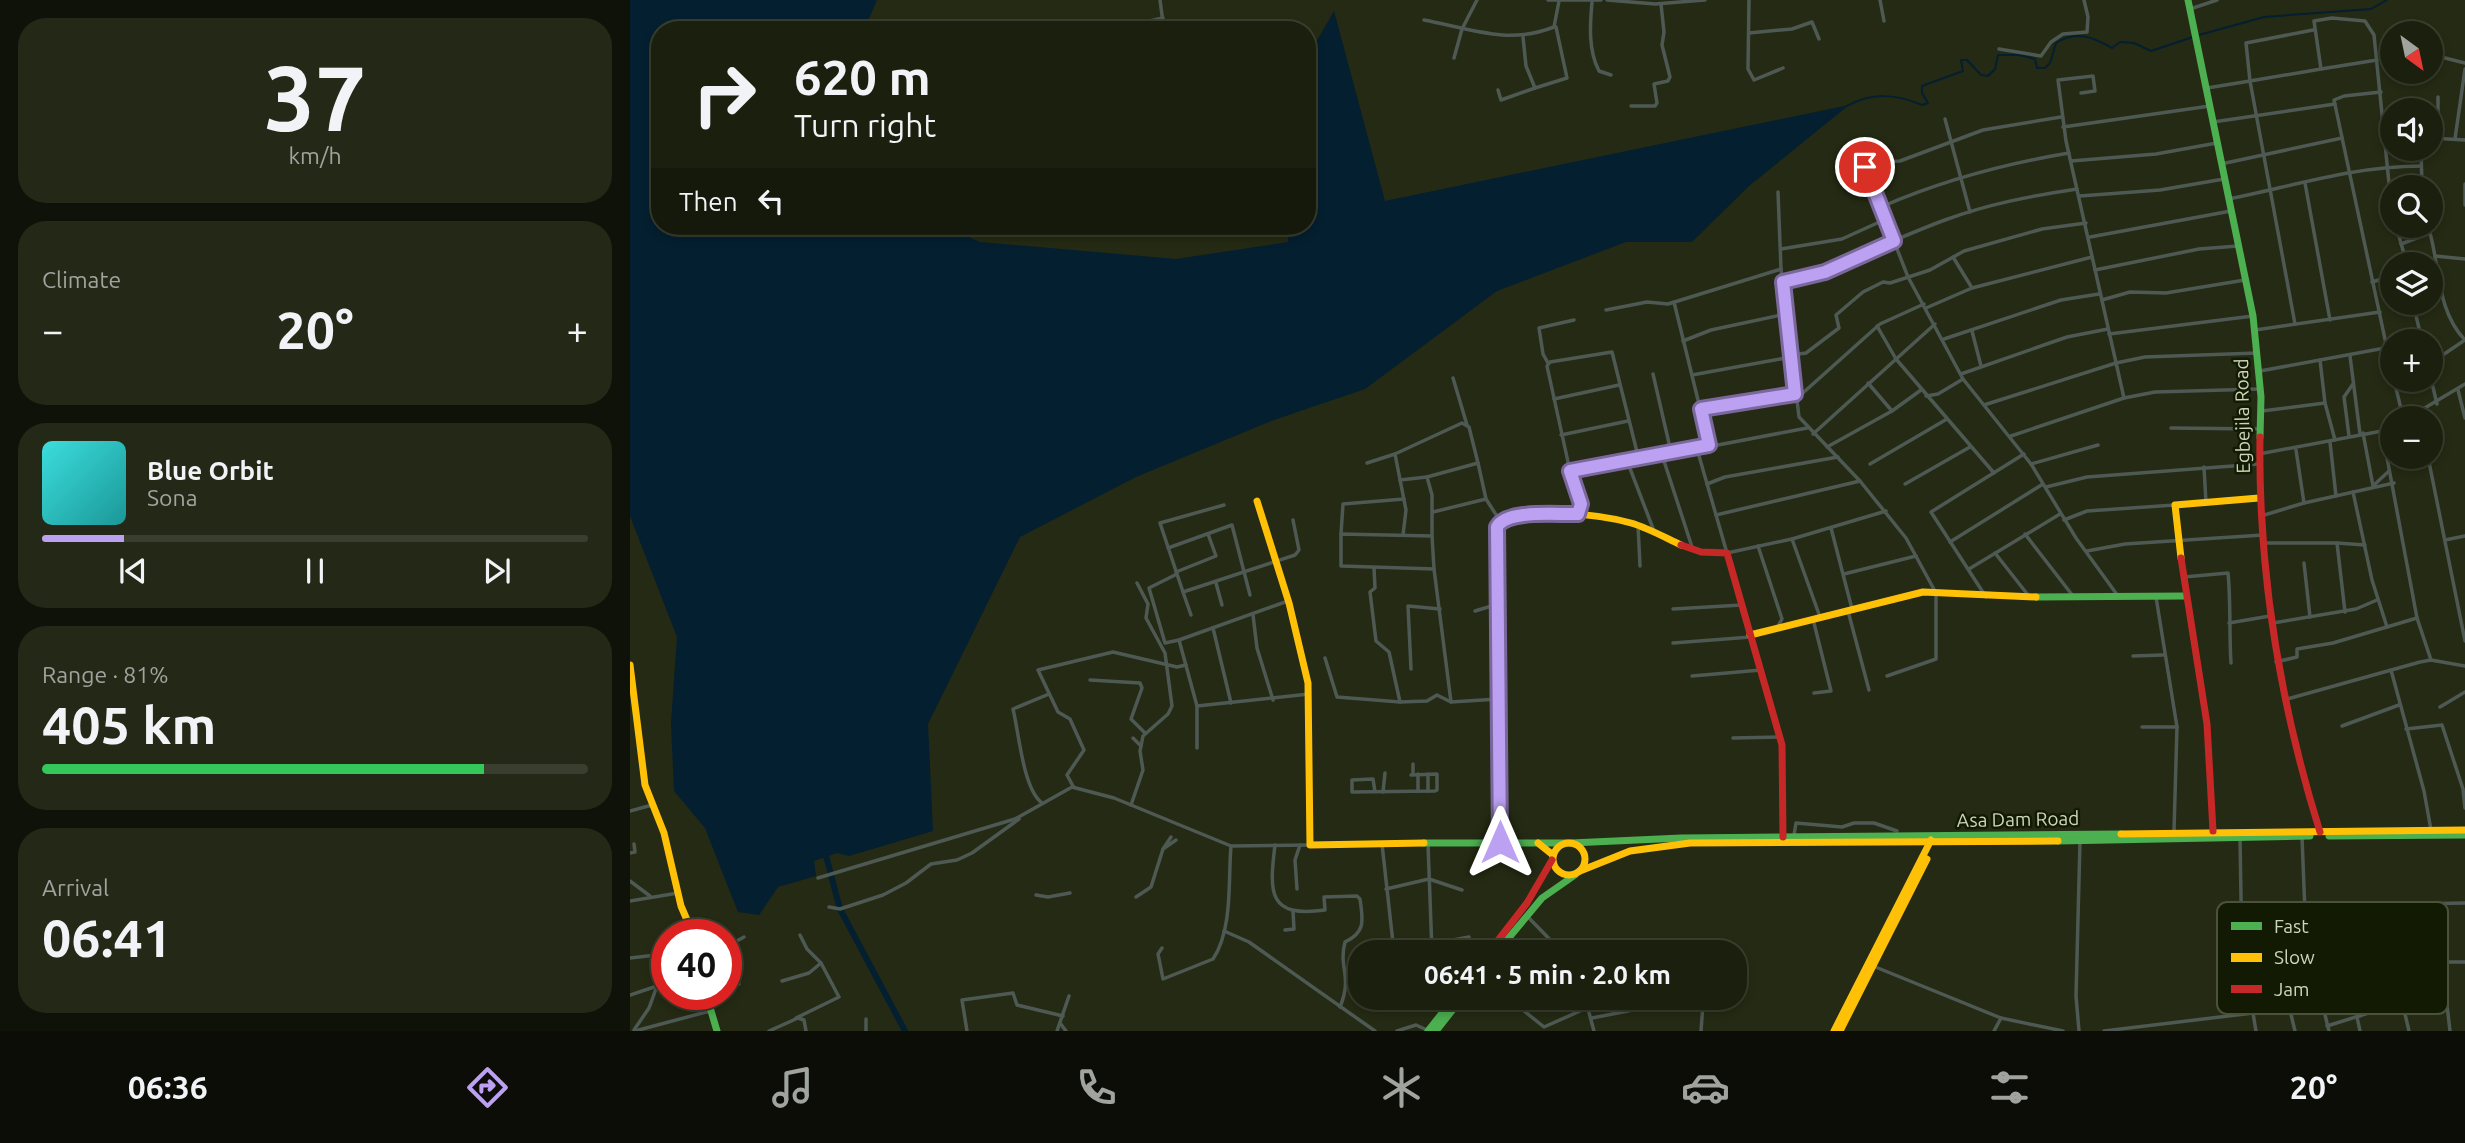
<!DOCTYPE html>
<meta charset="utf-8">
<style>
body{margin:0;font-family:Ubuntu,sans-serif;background:#242817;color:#f1f3f6;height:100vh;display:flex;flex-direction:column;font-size:26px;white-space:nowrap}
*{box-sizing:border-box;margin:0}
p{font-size:23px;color:#a0a39e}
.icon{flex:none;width:38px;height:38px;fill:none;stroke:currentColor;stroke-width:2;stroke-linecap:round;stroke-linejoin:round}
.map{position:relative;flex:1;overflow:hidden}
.side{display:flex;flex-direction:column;gap:18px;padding:18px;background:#0f1208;width:630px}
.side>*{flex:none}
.hud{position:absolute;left:21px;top:21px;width:665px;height:214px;border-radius:28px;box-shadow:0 4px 10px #0003,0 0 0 2px #393e2e;background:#1b200e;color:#f1f3f6;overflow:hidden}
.needle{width:46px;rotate:147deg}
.tools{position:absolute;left:1750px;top:21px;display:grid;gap:14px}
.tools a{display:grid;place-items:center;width:63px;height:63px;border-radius:50%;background:#1b200e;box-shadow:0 4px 10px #0003,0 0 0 2px #393e2e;font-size:35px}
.speed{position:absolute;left:21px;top:919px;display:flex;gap:14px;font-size:35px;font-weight:700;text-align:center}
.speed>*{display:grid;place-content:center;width:91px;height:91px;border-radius:50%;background:#1b200e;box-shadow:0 4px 10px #0003,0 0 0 2px #393e2e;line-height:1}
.speed .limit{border:10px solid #d22;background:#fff;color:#111}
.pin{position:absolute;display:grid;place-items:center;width:60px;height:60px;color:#fff;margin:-30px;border:4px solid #fff;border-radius:50%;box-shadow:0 2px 7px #0007}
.me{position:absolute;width:77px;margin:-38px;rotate:0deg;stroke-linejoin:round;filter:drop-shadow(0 0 5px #0008)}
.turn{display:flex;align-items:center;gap:24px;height:147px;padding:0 28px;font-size:32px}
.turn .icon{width:91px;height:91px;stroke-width:2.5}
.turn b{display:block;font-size:49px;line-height:60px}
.then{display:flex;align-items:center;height:66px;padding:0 28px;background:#0003;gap:14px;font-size:26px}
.big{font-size:52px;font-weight:600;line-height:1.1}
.side .card{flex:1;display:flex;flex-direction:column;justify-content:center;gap:10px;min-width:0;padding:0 24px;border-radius:28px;background:#242817}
.side .dial{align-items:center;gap:0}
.dial b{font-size:91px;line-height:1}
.song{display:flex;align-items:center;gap:21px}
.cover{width:84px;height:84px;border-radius:10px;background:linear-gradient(135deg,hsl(180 70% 55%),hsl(180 70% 35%))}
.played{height:7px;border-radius:4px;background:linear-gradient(90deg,#bca0f2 15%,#393e2e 15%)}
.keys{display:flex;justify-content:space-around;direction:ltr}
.heat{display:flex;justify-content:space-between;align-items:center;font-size:38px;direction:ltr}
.charge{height:10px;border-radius:5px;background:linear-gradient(90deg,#34c759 81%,#393e2e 0)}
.trip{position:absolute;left:718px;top:940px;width:399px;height:70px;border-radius:28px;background:#1b200e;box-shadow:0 4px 10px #0003,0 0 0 2px #393e2e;font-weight:600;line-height:70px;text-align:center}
.tabs{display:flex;height:112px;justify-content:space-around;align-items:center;background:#0b0d06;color:#a0a39e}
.tabs .icon{width:49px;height:49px}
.tabs .active{color:#bca0f2}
.tabs b{font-size:32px;color:#f1f3f6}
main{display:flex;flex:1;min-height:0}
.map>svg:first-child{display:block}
.water{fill:#041f30}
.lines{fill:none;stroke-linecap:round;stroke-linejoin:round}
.stream{stroke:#041f30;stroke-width:2}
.river{stroke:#041f30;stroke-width:6}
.street{stroke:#4e5954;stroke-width:3.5}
.fast{stroke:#4caf50;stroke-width:7}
.slow{stroke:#ffc107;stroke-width:7}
.jam{stroke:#c62828;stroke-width:7}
.route-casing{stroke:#7a689d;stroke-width:18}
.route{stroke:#bca0f2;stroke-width:12}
.labels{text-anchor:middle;stroke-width:5;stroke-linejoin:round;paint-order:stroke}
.street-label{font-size:19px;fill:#cbd6b9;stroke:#131a04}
.key{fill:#131a04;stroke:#4a523a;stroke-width:2}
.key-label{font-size:19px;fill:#cbd6b9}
</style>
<main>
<section class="side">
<div class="card dial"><b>37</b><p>km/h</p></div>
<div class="card"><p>Climate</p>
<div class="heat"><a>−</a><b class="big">20°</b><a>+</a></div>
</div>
<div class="card">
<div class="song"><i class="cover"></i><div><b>Blue Orbit</b><p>Sona</p></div></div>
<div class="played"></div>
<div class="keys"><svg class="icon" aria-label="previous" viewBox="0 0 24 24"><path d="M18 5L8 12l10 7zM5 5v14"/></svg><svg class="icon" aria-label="pause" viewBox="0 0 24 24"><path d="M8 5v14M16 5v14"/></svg><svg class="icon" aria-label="next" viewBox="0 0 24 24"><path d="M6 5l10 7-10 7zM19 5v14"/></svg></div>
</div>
<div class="card"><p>Range · 81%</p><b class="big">405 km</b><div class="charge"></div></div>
<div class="card"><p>Arrival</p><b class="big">06:41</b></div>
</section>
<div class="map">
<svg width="1835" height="1031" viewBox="0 0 1835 1031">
<rect width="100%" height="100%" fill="#242a13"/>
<path class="water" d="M0,0H247L234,30H30V226H314L350,242L546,259L658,242V226H677V58L704,11L755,201L1219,105L1119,186L1062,242H996L867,291L735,389L641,421L506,477L390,537L298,724L303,831L219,856L207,853L184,861L186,876L148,887L129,915L108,912L75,828L44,791L41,723L47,637L0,516Z"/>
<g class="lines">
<g class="stream">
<path d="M1569,35L1634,17L1741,9L1757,0"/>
<path d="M1217,106C1242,92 1266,94 1292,105L1298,103L1292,93V86L1333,71L1331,60H1337L1351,75L1358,76L1365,69L1368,55H1389L1405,59L1407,68H1415L1420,63L1426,43C1446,30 1463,37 1482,48L1490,42L1504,43L1521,51L1563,37"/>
</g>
<path class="river" d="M195,852L210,909L275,1031"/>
<g class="street">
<path d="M530,0L534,30"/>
<path d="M918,0H971"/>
<path d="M977,0L1025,4L1075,0"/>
<path d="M1119,0L1118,69L1124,80L1153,68"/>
<path d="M1250,0L1254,21"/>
<path d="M962,2C960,24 958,50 969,71L981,75"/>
<path d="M1560,9L1587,0"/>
<path d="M794,20C841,29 878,45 924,27L929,1"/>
<path d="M479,30L533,18"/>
<path d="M1683,30L1616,43L1620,81L1691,69L1684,21L1702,18L1735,21L1744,35L1762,213"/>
<path d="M1119,33L1162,29L1182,22L1189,39"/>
<path d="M1369,49L1411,56L1421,42L1433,34L1457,32L1458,17L1454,0"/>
<path d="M824,58L832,29L847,0"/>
<path d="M1815,58L1835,63"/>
<path d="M1691,69L1747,60"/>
<path d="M905,88L937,78L926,27"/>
<path d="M1577,88L1620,81L1665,324"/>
<path d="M868,90L871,100L905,88L896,66L893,37"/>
<path d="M1751,92L1714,96L1704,100L1762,372"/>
<path d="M1451,93L1465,91L1463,76L1428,80L1436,141L1494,398"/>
<path d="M1001,106H1025L1027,103L1024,84L1038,81L1040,77L1032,45L1034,32L1031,4"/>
<path d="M1431,117L1353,130L1270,161L1246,162L1235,167L1278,277L1333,379L1401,464L1446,538L1488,596"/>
<path d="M1315,119L1340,212"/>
<path d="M1583,122L1705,104"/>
<path d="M1433,127L1580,106"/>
<path d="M1801,138L1835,140"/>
<path d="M1808,139V97"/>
<path d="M1825,139L1835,69"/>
<path d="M1791,149L1792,187"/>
<path d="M1441,161L1526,154L1587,143"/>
<path d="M1591,164L1712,138"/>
<path d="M1675,183L1700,320"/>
<path d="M1835,184V205"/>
<path d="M1148,192L1151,269L1169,417L1230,481L1276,538L1306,593V659L1257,676"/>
<path d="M1450,196L1530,190L1594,179"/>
<path d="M1599,199C1663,186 1725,166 1791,166"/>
<path d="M1251,207C1313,180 1373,164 1439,153"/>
<path d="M1766,226L1777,264"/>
<path d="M1800,233C1810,269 1807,311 1835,340"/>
<path d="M1460,237L1601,211"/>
<path d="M1771,244L1800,233L1798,226"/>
<path d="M1151,249L1212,239L1256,219"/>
<path d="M1805,256L1835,259"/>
<path d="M1465,270L1569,249L1608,246"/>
<path d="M1153,282C1209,268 1260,240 1315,220C1358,204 1401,196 1447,189"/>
<path d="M1742,282L1762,276"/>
<path d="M1342,288L1462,257"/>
<path d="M1472,300L1500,292L1536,293L1615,280"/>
<path d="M1044,302L1079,445"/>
<path d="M1783,303L1792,341"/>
<path d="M1296,308L1342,288L1323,257"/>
<path d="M976,310L1017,302L1038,304L1151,269"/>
<path d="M1247,326L1266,359L1364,473"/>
<path d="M1625,330L1750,312"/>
<path d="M1342,331L1351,366"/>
<path d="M1479,334L1623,316"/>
<path d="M1314,339L1431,300L1469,294"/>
<path d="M1053,341L1081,330L1156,314"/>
<path d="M1162,355L1176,353L1209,328L1206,315L1233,292L1253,282L1260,283L1300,270L1334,251L1412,229L1456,223"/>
<path d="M1720,356L1730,434"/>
<path d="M1690,360L1695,403L1705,440"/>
<path d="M918,363L913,354L909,328L944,320"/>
<path d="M1801,363L1835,340"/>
<path d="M1630,371L1755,348"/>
<path d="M1023,374L1041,452"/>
<path d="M1331,374L1437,337L1478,329"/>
<path d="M1062,375L1161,357"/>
<path d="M823,378L837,425"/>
<path d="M1801,379L1807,404"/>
<path d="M1764,380L1772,413L1788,412"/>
<path d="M1238,383L1262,411L1291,390"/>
<path d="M1828,390L1835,418"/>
<path d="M1296,396L1308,394L1333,379"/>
<path d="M924,399L989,385"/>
<path d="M1165,400L1250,324L1294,304"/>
<path d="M1354,405L1486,363L1515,357L1627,353"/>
<path d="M1071,409L1165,394"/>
<path d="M1632,411L1695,403"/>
<path d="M1789,418L1788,412L1835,384"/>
<path d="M1177,428L1067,449L1097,553L1162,539L1256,511"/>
<path d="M1541,428L1630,429"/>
<path d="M1733,433L1743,486"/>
<path d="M1183,434L1305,324"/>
<path d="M931,435L998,421"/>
<path d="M1381,436L1494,398L1525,392L1630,389"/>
<path d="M1719,436L1714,397L1723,384"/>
<path d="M1700,442L1706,496"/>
<path d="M1197,447L1262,411"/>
<path d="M1666,450L1674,503"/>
<path d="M1035,454L1034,461L1063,550"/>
<path d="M1629,454L1752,431L1787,618L1801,660"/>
<path d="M1798,457L1835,641"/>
<path d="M996,458L1024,531"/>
<path d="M737,463L765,454"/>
<path d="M1240,464L1317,419"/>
<path d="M1401,464L1468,445"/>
<path d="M1574,467L1576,503"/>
<path d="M940,471L917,366L920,362L982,352L1008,456"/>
<path d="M770,480L797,477"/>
<path d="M1077,484L1095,477L1208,457"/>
<path d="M1275,484L1340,447"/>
<path d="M1744,485L1759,471"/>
<path d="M1416,487L1457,477L1629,464"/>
<path d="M1723,492L1742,580L1757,627"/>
<path d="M856,499L870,521"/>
<path d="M594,505L530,523L553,592L665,555L669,550L663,520"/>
<path d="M803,512L856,499L848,463L797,477L802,495V536L711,534V566L804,569L821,702L868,699"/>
<path d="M948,514L951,504L940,471L996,458L1067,449"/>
<path d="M1086,515L1230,481"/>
<path d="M1631,516L1674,503L1764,483"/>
<path d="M1434,520L1457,511L1545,505"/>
<path d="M1008,525L1010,566"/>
<path d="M1201,528L1222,609"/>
<path d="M711,534L713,504L774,499"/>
<path d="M1395,534L1443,596"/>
<path d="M773,535L776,510L765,454L832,423L839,427L848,463"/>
<path d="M802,536L804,569"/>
<path d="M1162,539L1190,617"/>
<path d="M1815,540L1835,536"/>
<path d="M1320,542L1413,484"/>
<path d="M1634,543H1707L1715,612"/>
<path d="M1707,543L1735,545"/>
<path d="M1128,546L1152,619L1148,626"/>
<path d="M538,548L602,525L620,595"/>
<path d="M1457,551L1495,544L1633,535"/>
<path d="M1365,553L1398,595"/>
<path d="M1674,563L1680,617"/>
<path d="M744,568L745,588L740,592L746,641L759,652L770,702L797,701L807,695L821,702"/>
<path d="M1339,569L1430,514"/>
<path d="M546,572L586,556L578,534"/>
<path d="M547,574L519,588L535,643L549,640"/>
<path d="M1214,574L1286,556"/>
<path d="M1554,577L1598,573C1601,603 1599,633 1601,663"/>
<path d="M586,583L592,605"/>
<path d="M553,592L561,615"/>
<path d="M1356,597L1301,512L1394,454"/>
<path d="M1526,597L1547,727L1544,831"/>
<path d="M1043,609L1112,605"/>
<path d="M845,611L868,604"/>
<path d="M1218,611L1239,690"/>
<path d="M623,615L627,648L643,700"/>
<path d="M1183,619L1201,691L1184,693"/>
<path d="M1599,623L1640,616"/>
<path d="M1643,623L1726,609L1747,600"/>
<path d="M583,628L601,703"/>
<path d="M1043,643L1121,637"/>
<path d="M1503,656L1533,655"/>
<path d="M695,658L707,697L770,702"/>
<path d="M1646,662L1667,657V649L1703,643L1787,618"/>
<path d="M781,669L778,606L810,609"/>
<path d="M1761,670L1794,791L1801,830"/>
<path d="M1062,676L1131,670"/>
<path d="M460,680L510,683L512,688L501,719L515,733"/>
<path d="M1654,700L1790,662L1801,660L1835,666"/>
<path d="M567,706L679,694"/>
<path d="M1810,707L1835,692"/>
<path d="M1712,726L1769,705"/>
<path d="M1512,727H1547"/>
<path d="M1776,729L1812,725L1833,789L1835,808"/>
<path d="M503,738L511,746"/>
<path d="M1103,738L1150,737"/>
<path d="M567,748V706L549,640L658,601"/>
<path d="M783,764V773"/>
<path d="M788,774V791"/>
<path d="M443,786L437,775L454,750L440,719L428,712L408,670L483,652L547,667L556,665"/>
<path d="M798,791V774"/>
<path d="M745,792L743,779L722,780V792L805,791L807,790V774L781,775"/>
<path d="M753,792L755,773"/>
<path d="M412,803C393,789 389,733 383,709L419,694"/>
<path d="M501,805L513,770L510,751L513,736L538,714L542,706L535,653L516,618L518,604L507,583"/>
<path d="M0,811L22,805"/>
<path d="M1164,835L1166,823L1212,827L1224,823H1244L1267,831"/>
<path d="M541,837L533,849L546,840"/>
<path d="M1672,837L1676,938L1699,1031"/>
<path d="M1610,839L1613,1013"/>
<path d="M752,844L764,952"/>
<path d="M798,844L802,952"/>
<path d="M645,845C639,893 638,918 695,910L694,897L727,896L730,899C733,920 736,932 715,942C708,968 723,976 710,1007"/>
<path d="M0,853L5,852L4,844"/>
<path d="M188,878L385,819L442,787L484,798L601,846L680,845"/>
<path d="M0,881L20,896"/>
<path d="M667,889L665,860L670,845"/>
<path d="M756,889L799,879L832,890"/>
<path d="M406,895L418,897L440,893"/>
<path d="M506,897L521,887L533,849"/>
<path d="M0,901L48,893"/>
<path d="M1673,906L1835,903"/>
<path d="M199,907L210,909L253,895L276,883L301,864L327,860L342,853L389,819"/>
<path d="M1707,907L1730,1016"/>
<path d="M897,916L932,952"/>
<path d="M655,930L664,929L663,911"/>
<path d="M594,931L619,942L745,1031"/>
<path d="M170,935L177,949L191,963"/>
<path d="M801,944L839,937"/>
<path d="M96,947L114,937"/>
<path d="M532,948L528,954L533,979L583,959C603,929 598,880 601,846"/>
<path d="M0,958L35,954L37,963"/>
<path d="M1243,966L1371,1018L1433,1031"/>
<path d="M1721,973L1781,962H1835"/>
<path d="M152,981L179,973L191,963L209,997L166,1018"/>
<path d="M96,987L109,984"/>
<path d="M0,995L27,986"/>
<path d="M766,998V1009"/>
<path d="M878,998L914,1027L959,1007"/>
<path d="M955,998L964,1031"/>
<path d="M1658,1002L1665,1031"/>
<path d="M1661,1002L1647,940L1676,938"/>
<path d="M1774,1010L1779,1031"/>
<path d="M1623,1013L1626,1031"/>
<path d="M1727,1017L1730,1031"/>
<path d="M962,1018L1034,1004H1073L1071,1031"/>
<path d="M236,1019V1031"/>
<path d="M430,1023L436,1031"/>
<path d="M1697,1026L1745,1011L1817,1005L1820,1031"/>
<path d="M4,1030L19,1008L27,986L37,981"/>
<path d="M5,1031L80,1011"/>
<path d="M139,1031L168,1018L174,1020L176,1031"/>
<path d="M337,1031L332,1000L383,993L387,1005L433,1016"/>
<path d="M427,1031L439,996"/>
<path d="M767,1031L786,1025L797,1030"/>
<path d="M1364,1031L1371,1018"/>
<path d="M1449,1031L1446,996L1450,841"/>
<path d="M1474,1031L1623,1013L1689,996"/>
</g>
<g class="fast">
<path d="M1558,0L1623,316L1631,397L1630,437"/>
<path d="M1406,597L1555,596"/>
<path d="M1699,836L1835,835"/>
<path d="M1428,841L1680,836"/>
<path d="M794,843H938"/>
<path d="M941,843L1051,838L1491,834"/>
<path d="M867,952L912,898L945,875"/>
<path d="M76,994L87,1031"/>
<path d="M798,1031L824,998"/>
<path d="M806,1031L832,998"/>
</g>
<g class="slow">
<path d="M627,501L659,603L678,683L680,845L794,843"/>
<path d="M1551,558L1545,505L1629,498"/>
<path d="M1120,635L1293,592L1406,597"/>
<path d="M0,665L15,785L34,833L51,906L63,934"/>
<path d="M1491,834L1835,830"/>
<path d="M870,842L867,528L870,521C899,507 969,514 1001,523C1018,528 1034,537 1051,545"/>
<circle cx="939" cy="859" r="16"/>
<path d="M908,843L923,855"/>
<path d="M950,871L1000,851L1060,843L1428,841"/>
<path d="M1204,1031L1301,840"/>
<path d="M1210,1031L1297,859"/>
</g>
<g class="jam">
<path d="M1630,437C1628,572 1650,704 1690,832"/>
<path d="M1051,545L1071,552L1097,553L1152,745L1153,837"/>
<path d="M1551,558L1577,724L1583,831"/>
<path d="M859,952L897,903L922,860"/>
</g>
</g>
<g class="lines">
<defs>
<path id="route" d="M870,842L867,527C877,509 928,515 948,514L951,504L940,471L1079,445L1071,409L1165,394L1153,282L1195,272L1264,241L1235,167"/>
</defs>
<use href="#route" class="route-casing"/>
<use href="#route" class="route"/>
</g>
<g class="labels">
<g class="street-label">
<text transform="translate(1612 416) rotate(-91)" y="7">Egbejila Road</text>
<text transform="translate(1388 819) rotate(-1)" y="7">Asa Dam Road</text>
</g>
</g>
<rect x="1587" y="902" width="231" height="112" rx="10" class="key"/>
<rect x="1601" y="922" width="31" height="8" fill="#4caf50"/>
<rect x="1601" y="953" width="31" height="9" fill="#ffc107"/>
<rect x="1601" y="985" width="31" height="8" fill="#c62828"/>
<g class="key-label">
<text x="1644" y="933">Fast</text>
<text x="1644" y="964">Slow</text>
<text x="1644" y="996">Jam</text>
</g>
</svg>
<div class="tools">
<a><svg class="needle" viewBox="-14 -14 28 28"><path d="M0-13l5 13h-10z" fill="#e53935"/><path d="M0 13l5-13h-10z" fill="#a0a39e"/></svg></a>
<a><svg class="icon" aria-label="sound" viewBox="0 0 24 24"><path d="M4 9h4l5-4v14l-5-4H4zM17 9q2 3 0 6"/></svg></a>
<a><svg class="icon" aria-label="search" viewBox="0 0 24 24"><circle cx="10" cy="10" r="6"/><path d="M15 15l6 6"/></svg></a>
<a><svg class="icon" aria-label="layers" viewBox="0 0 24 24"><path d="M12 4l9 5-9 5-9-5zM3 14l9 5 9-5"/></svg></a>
<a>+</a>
<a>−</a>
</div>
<div class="speed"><div class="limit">40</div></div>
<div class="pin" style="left:1235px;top:167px;background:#d93025"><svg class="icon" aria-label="arrive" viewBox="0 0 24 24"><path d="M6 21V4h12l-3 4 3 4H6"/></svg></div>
<svg class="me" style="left:870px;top:842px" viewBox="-20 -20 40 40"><path d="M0-17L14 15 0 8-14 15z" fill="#bca0f2" stroke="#fff" stroke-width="4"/></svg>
<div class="trip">06:41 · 5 min · 2.0 km</div>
<div class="hud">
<div class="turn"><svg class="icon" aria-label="right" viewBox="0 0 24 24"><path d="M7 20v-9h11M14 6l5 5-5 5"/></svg><div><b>620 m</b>Turn right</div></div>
<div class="then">Then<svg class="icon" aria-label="left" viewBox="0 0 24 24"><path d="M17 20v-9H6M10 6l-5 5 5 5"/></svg></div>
</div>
</div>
</main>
<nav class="tabs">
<b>06:36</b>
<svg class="icon active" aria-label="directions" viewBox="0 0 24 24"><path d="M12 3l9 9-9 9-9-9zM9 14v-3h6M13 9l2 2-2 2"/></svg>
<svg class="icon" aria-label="music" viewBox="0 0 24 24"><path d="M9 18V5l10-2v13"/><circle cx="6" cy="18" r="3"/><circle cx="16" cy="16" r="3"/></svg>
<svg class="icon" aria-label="phone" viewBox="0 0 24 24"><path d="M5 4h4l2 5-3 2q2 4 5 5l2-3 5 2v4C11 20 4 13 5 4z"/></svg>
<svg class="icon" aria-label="climate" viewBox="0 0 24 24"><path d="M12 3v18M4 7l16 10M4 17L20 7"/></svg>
<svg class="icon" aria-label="car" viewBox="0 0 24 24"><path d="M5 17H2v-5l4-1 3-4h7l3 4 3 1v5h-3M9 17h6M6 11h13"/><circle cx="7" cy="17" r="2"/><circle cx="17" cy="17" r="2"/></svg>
<svg class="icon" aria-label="filters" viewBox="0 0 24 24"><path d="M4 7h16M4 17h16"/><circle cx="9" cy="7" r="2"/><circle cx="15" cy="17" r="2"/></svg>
<b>20°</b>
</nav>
